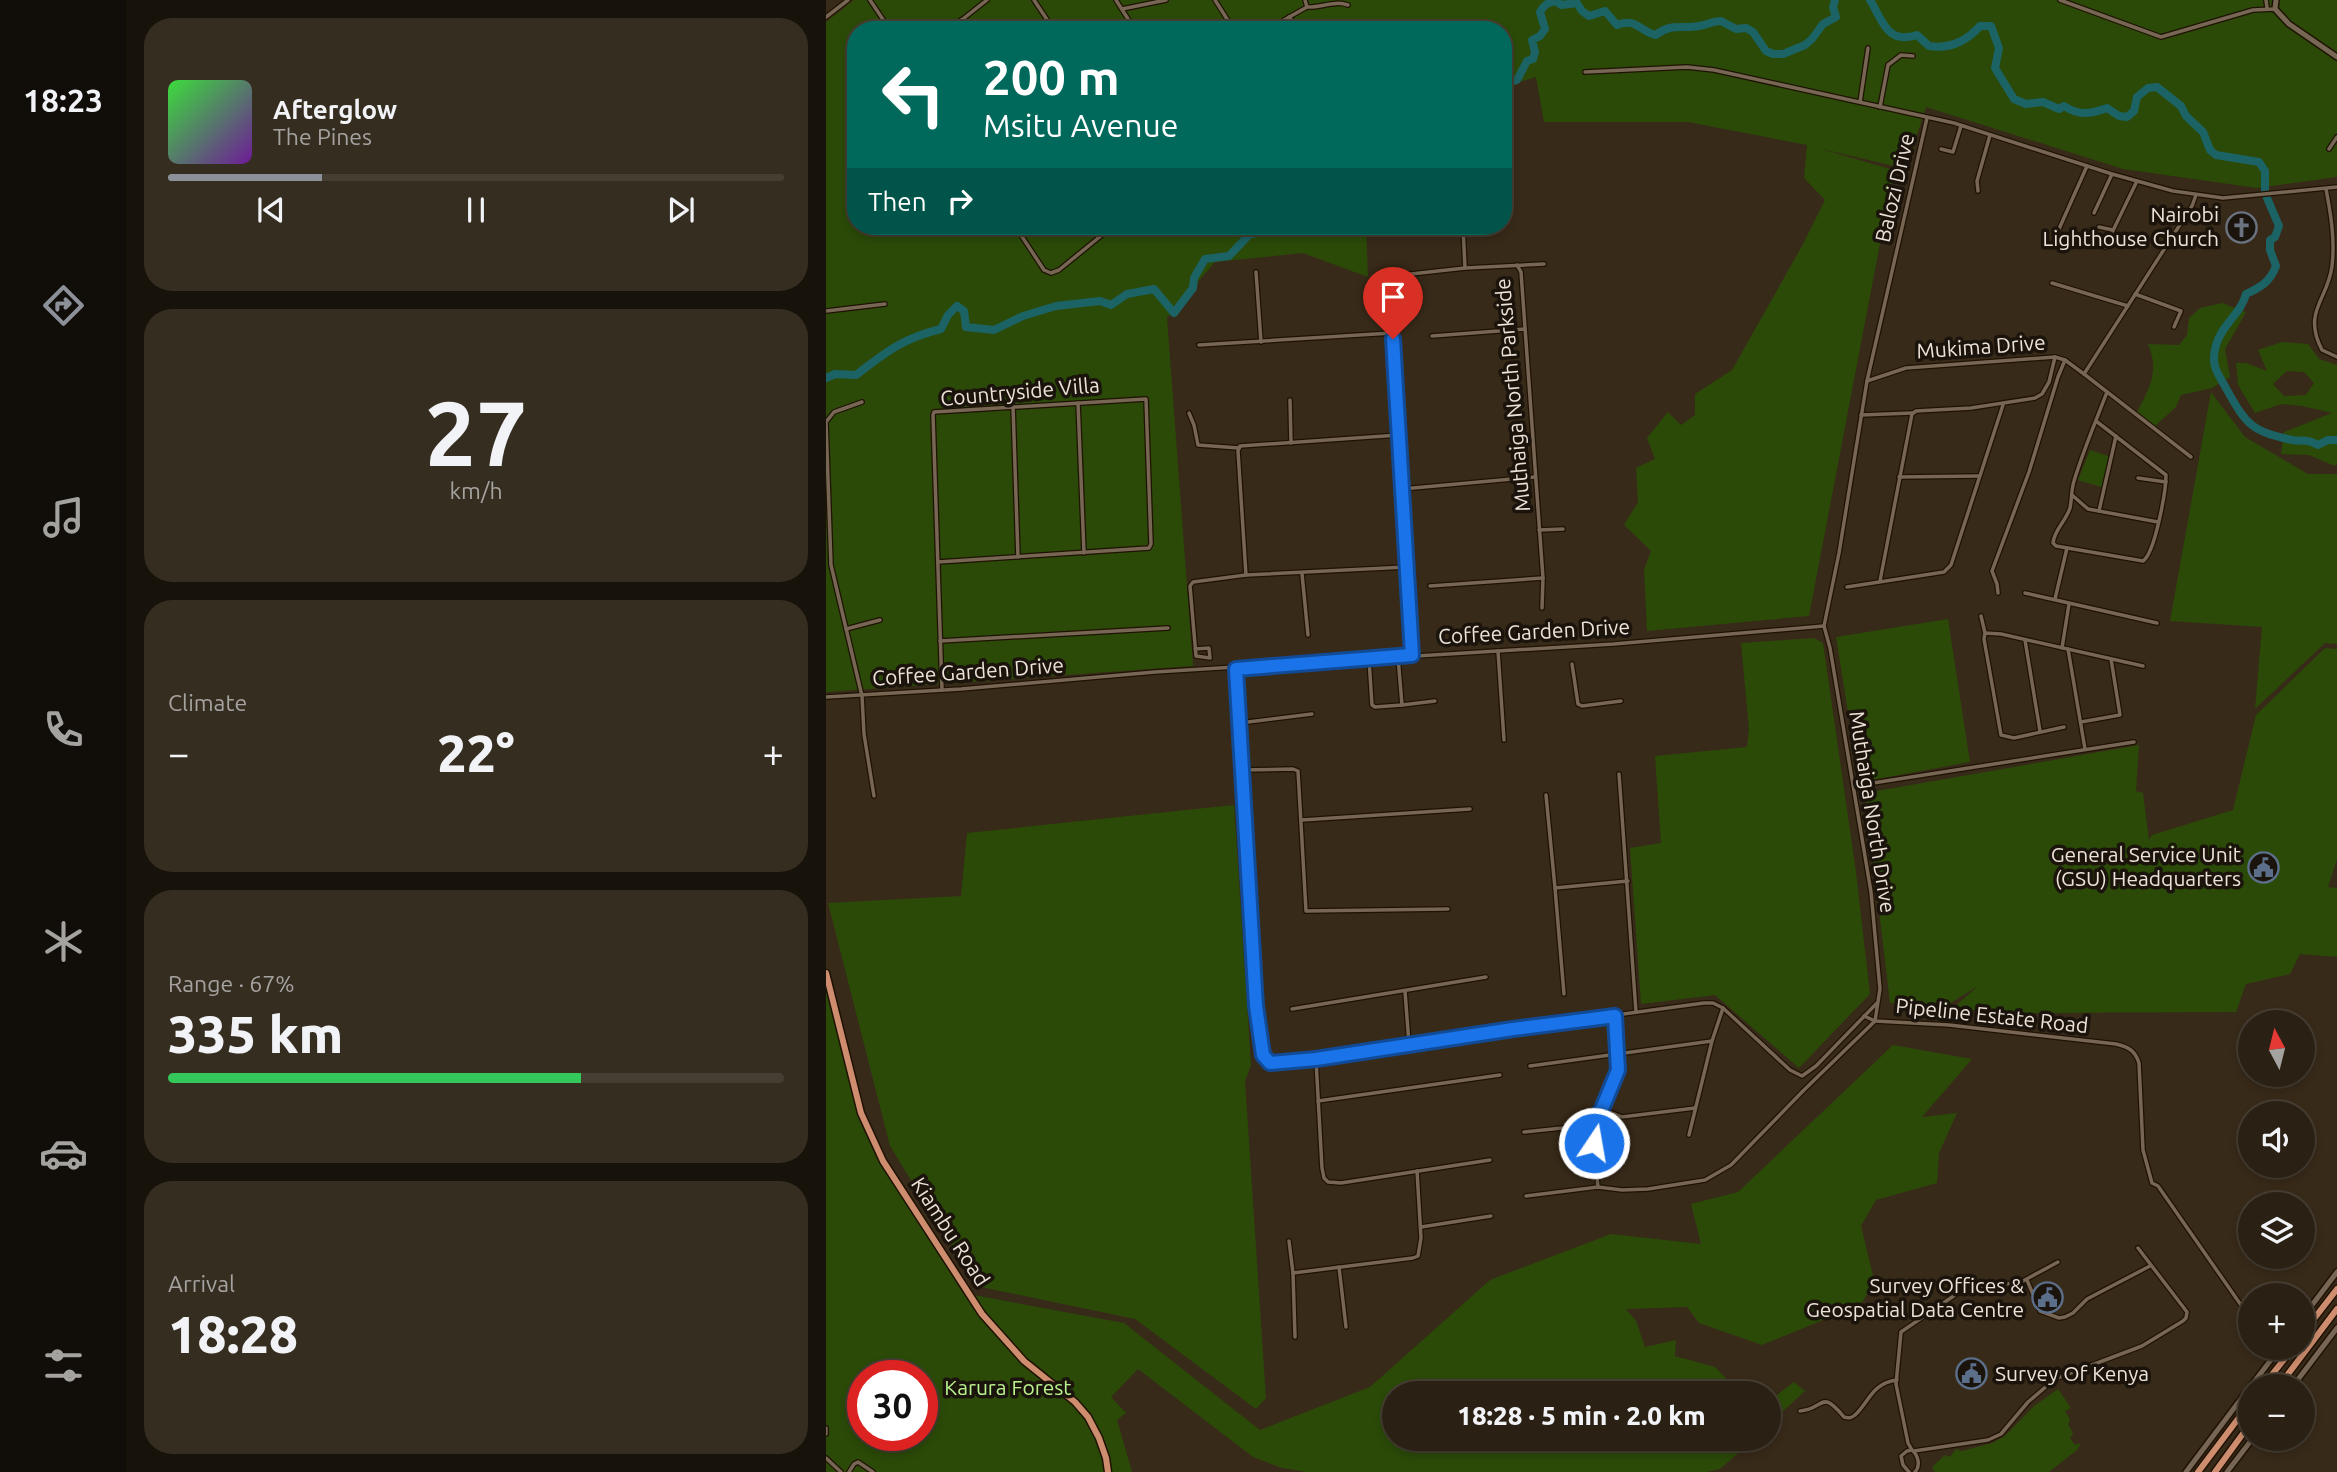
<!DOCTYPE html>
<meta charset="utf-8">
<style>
body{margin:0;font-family:Ubuntu,sans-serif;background:#362d21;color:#f1f3f6;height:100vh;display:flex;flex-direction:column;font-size:26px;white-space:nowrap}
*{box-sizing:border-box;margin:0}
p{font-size:23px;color:#a5a3a0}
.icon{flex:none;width:38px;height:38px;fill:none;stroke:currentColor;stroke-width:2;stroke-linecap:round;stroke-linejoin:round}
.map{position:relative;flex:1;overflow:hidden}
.side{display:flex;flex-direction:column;gap:18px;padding:18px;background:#17120a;width:700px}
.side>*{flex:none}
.guide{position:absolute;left:21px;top:21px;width:665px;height:214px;border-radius:28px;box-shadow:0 4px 10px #0003,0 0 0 2px #463e33;background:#00695c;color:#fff;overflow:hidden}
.needle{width:46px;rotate:353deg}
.fabs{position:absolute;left:1412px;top:1010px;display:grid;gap:14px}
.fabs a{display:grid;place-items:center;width:77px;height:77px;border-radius:50%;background:#2a2013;box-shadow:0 4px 10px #0003,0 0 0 2px #463e33;font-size:35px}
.speed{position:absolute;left:21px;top:1360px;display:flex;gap:14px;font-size:35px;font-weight:700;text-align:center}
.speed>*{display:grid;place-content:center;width:91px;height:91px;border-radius:50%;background:#2a2013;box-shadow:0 4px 10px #0003,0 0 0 2px #463e33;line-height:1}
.speed .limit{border:10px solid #d22;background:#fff;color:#111}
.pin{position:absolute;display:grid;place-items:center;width:60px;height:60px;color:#fff;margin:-72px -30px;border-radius:50% 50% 50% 0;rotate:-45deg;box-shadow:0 0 7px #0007}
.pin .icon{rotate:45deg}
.me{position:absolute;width:77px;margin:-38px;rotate:12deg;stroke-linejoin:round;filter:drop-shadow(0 0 5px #0008)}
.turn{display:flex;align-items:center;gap:24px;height:147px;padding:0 21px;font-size:32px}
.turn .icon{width:91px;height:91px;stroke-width:2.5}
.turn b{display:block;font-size:49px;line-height:60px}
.then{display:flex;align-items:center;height:66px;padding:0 21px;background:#0003;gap:14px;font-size:26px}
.big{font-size:52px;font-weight:800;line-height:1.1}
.side .tile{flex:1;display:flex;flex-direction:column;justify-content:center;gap:10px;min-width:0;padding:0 24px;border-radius:28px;background:#362d21}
.side .dial{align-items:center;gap:0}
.dial b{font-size:91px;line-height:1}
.song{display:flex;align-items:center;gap:21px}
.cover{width:84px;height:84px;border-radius:10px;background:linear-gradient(135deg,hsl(120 70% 55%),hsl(280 70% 35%))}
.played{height:7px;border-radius:4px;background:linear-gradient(90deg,#8c9099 25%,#463e33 25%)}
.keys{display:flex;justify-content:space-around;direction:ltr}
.heat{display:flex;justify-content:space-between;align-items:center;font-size:38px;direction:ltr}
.charge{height:10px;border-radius:5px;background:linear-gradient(90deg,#34c759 67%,#463e33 0)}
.trip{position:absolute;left:556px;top:1381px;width:399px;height:70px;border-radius:35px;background:#2a2013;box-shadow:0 4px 10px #0003,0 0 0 2px #463e33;font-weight:800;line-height:70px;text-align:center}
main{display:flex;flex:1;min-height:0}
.tabs{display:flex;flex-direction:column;width:126px;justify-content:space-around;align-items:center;background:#110d08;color:#a5a3a0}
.tabs .icon{width:49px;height:49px}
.tabs .selected{color:#8c9099}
.tabs b{font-size:32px;color:#f1f3f6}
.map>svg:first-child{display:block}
.green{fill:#2b4a08;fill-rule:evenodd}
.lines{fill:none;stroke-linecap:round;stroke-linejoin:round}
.river{stroke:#1c6365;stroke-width:8}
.street-casing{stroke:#1f1203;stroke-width:6}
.secondary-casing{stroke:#1f1203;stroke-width:8}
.highway-casing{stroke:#1f1203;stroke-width:9}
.street{stroke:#776654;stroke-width:3.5}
.secondary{stroke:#776654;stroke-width:5}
.highway{stroke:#ce8d6e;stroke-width:6}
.route-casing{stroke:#114b97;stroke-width:18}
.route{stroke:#1a73e8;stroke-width:12}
.labels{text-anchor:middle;stroke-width:7;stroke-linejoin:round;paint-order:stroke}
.street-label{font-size:21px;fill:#ece2d8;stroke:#1a140d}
.poi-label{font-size:21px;fill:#ece2d8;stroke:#1a140d;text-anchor:end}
.park-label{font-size:21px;fill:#b9f28c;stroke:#1a140d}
</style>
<main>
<nav class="tabs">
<b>18:23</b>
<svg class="icon selected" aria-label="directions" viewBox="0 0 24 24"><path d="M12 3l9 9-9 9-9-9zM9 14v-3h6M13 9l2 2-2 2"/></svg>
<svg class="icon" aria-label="music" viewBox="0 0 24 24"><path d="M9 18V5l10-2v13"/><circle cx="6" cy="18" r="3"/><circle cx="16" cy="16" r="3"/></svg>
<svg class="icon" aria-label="phone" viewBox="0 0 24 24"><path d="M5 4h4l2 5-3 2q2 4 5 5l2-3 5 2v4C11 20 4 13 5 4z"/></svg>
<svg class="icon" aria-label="climate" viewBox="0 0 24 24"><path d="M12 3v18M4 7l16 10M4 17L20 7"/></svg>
<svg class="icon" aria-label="car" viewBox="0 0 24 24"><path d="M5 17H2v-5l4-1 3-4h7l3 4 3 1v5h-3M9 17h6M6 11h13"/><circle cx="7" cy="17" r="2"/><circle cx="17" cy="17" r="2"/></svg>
<svg class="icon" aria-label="filters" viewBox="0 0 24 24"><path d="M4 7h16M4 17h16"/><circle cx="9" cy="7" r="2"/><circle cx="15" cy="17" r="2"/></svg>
</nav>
<section class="side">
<div class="tile">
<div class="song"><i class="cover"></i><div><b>Afterglow</b><p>The Pines</p></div></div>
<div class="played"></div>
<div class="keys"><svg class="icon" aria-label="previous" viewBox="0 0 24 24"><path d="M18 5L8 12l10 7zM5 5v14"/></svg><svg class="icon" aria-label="pause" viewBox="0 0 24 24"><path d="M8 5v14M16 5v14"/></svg><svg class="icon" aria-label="next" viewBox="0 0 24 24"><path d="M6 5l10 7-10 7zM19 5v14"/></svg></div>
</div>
<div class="tile dial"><b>27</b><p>km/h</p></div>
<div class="tile"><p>Climate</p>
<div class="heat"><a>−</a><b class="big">22°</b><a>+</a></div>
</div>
<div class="tile"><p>Range · 67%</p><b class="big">335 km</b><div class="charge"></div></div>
<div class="tile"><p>Arrival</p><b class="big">18:28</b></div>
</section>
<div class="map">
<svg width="1511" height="1472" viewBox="0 0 1511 1472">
<rect width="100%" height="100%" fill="#382a19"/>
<g class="green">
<path d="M28,0H1511V177L1431,188L1297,169L1100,107L1080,169L992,148L1068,170L983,616L821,631L818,570L825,551L798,525L812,502L810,468L829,459L821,438L842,412L855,425L869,415V394L906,370L976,246L999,200L978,178L981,145L862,122H718L710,77L677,87V30H30V226H540L542,277L477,253L389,262L341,318L367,666L0,692V22Z"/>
<path d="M1396,303L1420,312L1399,349L1404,377L1386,388L1355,395L1350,407L1328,427L1310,414C1323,389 1334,372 1322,344L1353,345L1361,335L1363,318L1374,308Z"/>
<path d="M1456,342L1482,344L1493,359L1511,365V464L1509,466L1483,455L1455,454L1458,432L1506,413L1476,406L1455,404L1429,413L1412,385L1410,363H1420L1441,371L1432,350ZM1461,371L1478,372L1488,383L1480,395L1458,396L1447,384Z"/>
<path d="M1385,392L1419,437L1482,474H1511V644L1499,643L1429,709L1436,627L1344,621Z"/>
<path d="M1264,450L1285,457L1278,488L1252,480Z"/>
<path d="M1122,619L1144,762L1040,781L1032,775L1010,637Z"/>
<path d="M988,638L997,643L1030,872L1044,994L973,1068L889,995L815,1004L804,848L835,843L829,756L921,747L923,729L915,643Z"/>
<path d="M1499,648L1511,649V859L1502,887L1511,888V957L1474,954L1464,974L1420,984L1410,1012L1201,1013L1126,1009L1152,986L1118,1007L1064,1003L1039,793L1313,745L1310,791L1317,793L1323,840L1326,835L1407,810L1430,715Z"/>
<path d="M408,805L425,1065L419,1081L440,1398L430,1409L309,1319L150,1286L64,1146L2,903L135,896L141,833Z"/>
<path d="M0,965L33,1103L49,1152L137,1293L298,1323L434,1430L544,1387L664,1280L785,1234L875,1244L865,1204L912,1192L1067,1045L1146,1059L1096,1117L1131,1113L1113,1153L1111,1183L1050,1200L1035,1226L1050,1288L1041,1294L1034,1306L1022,1316L1002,1318L936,1345L873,1323L861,1307L800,1309L810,1321L819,1347L850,1340L849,1356L889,1367L914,1393H569V1438L928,1439L894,1469L881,1472H481L456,1468L427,1457L312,1369L285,1397L300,1413L291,1420L306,1472H0ZM37,1376H96V1435H37Z"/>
<path d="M968,1382L979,1391L943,1424V1401Z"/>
<path d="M1232,1389L1245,1408L1239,1411L1244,1419L1242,1424L1247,1433L1244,1438L1249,1445L1253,1443L1254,1445L1251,1450L1223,1472H1109L1106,1467L1119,1455L1124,1457L1130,1449L1136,1451L1166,1443L1179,1436L1208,1406Z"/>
</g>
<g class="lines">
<g class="river">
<path d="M1044,0C1057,21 1061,45 1091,35L1103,46C1124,49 1140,42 1154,26H1165L1173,48L1169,68L1188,99L1200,104L1217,102L1233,109L1238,106C1253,116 1265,114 1281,108L1293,116L1301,117L1308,111L1311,97L1322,88L1331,87L1355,106L1360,116L1377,132L1384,150L1390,155L1433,162L1439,171V190"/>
<path d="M677,78L685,82L691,80L701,61L707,59L709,52L706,40L714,36L719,29L714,12C718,5 722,2 730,1L735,5L751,3L756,11L763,16L779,11L791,25C809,17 815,32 830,35C844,23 856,29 873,26C881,25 887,21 895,21L910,29L920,28L927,32L940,51L947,54H957L979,45L986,39L997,24L1010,17L1007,7L1009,0"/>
<path d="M1441,198L1453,226L1449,237L1444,240V250L1450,266C1444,282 1435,287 1420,294C1415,314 1396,324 1390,345C1384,367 1392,373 1401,390C1421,426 1426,431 1466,440C1479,442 1479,438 1492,445L1502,440H1511"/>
<path d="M0,378L9,374L30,375C60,352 77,338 115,329L122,315L131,306L138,311L140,327L168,330L197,316L230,306L274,301L285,305L301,294L328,289L348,313L367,288L368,278L379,259L403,256L423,235L442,230L482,232L483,226"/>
</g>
<defs>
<g id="street">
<path d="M44,0L64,30"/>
<path d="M208,0L228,30"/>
<path d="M290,0L309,30"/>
<path d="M389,0L408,30"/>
<path d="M1234,0L1335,37L1427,10L1449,9"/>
<path d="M1440,0L1441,8"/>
<path d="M481,7C495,8 508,0 522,5"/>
<path d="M296,9L340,0"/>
<path d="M0,17L22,0"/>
<path d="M463,17L473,30"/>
<path d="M135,20L141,30"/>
<path d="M458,20L481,7L479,0"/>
<path d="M123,30L161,0"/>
<path d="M478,30L482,28"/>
<path d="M759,72L861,67L888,70L1128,123L1286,174L1347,191L1397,198L1511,187"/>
<path d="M1034,102L1042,48"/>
<path d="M1054,107L1062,65L1075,55L1087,56"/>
<path d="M1115,149L1127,152L1135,126"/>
<path d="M1503,149L1511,137"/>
<path d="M1500,189C1505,215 1509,240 1506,266C1502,300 1476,311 1496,350L1511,357"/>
<path d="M1152,191L1151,181L1164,135"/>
<path d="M1268,213L1286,174"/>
<path d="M189,226L218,270L225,273L233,270L287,226"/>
<path d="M637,226L639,268"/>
<path d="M1273,227L1287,230"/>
<path d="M1233,229L1261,166"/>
<path d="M1279,247L1311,181"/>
<path d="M691,265L695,272L717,578L716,608"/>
<path d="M430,272L435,342"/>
<path d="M1226,283L1302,306"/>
<path d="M1309,294L1355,311L1348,327"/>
<path d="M0,311L59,304"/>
<path d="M606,336L699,329"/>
<path d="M373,345L566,333"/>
<path d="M1258,374L1366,206L1370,195"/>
<path d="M1041,381L1080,368L1229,357L1239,360L1258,374L1365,457"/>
<path d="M464,400L465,443"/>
<path d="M36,402L8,412L0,422L5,565L36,696L38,734L48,796"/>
<path d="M252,403L258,553"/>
<path d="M187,406L192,557"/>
<path d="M363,413L368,425L372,445L413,448"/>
<path d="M1035,415L1086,413"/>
<path d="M1270,421L1340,475C1340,491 1329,553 1317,561L1230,546L1227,543C1228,530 1240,521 1244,508C1246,499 1245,490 1248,481C1257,451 1270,421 1281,392"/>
<path d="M1073,477L1153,476"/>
<path d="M1312,478L1340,482"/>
<path d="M576,489L709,477"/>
<path d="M1246,495L1262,509L1332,522"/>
<path d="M1273,511L1290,436"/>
<path d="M713,530L737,529"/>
<path d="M112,562L323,548L325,544L320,399L108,412L107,415L116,690"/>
<path d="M476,574L482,635"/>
<path d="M420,575L412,451L414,446L573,435"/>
<path d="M1054,581L1086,414L1090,411L1145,408L1209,398L1216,394L1223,382L1229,357"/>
<path d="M604,586L717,578"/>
<path d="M1021,587L1118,572L1125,565L1177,405"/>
<path d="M1172,593L1171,584L1166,571L1203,472L1232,377L1239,360"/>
<path d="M1199,593L1331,623"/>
<path d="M1229,599L1241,548"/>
<path d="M1155,616L1159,633"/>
<path d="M20,629L54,620"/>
<path d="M1199,640L1214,731"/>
<path d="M114,641L342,628"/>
<path d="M1236,648L1243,604"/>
<path d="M369,649L383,648L384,658L370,656L364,586L367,582L420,575L580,567"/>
<path d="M1242,649L1259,749"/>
<path d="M672,651L678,740"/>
<path d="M585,655L563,288L568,281L576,275L639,268L718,264"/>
<path d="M543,659L546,705L549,707L576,705L572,657"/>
<path d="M746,664L752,704L756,706L795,701"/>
<path d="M410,669L430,1006L435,1047L441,1062L490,1059L687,1029L878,1003H887L897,1008L964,1070L976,1076L990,1066L1051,1003"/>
<path d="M0,697L135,689L329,672L788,644L998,626"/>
<path d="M576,705L609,701"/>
<path d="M1255,722L1294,715L1285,659"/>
<path d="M414,723L486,714"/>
<path d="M1238,727L1188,738L1175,735L1158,639L1159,633L1175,634L1317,666"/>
<path d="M417,770L467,769L472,771L480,911L622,909"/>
<path d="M793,774L810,1012"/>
<path d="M1028,786L1308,742"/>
<path d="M720,795L729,888L802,881"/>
<path d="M476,820L644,809"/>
<path d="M729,888L738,994"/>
<path d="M579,991L583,1044"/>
<path d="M466,1009L660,977"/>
<path d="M1038,1016L1049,1021L1123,1025L1290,1044C1302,1047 1309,1050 1313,1063L1317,1150L1326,1183L1332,1186L1424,1318"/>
<path d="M1049,1021L1054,989L1045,892L1004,648L998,626L1013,553L1041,381L1101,118"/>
<path d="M490,1060L496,1168L498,1178L502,1182L515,1183L664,1160"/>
<path d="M704,1066L886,1041"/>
<path d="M492,1101L674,1075"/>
<path d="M776,1109L796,1117L869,1108"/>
<path d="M698,1132L765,1125"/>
<path d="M863,1135L886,1041L897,1008"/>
<path d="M772,1187L765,1125L776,1109L792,1071L789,1015"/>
<path d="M700,1196L772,1187L796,1190L822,1189L879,1180L905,1165L977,1091L1049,1021"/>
<path d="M595,1227L665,1216"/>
<path d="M463,1241L467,1273L469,1337"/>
<path d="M513,1267L520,1327"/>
<path d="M467,1273L587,1258L592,1256L595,1238L591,1171"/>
<path d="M1201,1280L1214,1311L1233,1318L1239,1317L1247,1313L1261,1299L1324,1266"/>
<path d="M974,1411C999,1409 994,1388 1018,1417C1023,1418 1024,1419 1029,1415C1043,1402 1046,1383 1071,1380"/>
<path d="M0,1428V1434"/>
<path d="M1086,1450L1082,1443L1070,1384L1075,1332L1132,1293L1197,1281L1232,1262"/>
<path d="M1088,1451L1162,1440L1175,1434L1202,1402L1229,1379L1316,1346L1357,1321L1360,1318L1361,1312L1312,1248"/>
<path d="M0,1458L15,1472"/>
<path d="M23,1472L28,1464L32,1462L47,1472"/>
<path d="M1083,1472L1077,1465L1075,1456L1081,1451L1086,1450C1092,1455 1095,1466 1089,1472"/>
</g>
<g id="secondary">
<path d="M1450,0L1449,9L1463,24L1511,57"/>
<path d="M1477,1317L1511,1272"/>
<path d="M1425,1386L1454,1348"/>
<path d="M1467,1386L1511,1328"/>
<path d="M1360,1472L1424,1387"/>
<path d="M1401,1472L1427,1438"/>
</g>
<g id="highway">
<path d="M0,973L35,1113L57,1161L156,1314L198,1361L249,1402L262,1417L273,1438L280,1458L282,1472"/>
<path d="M1477,1333L1511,1289"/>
<path d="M1437,1386L1467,1348"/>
<path d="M1453,1386L1511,1309"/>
<path d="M1372,1472L1424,1403"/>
<path d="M1389,1472L1424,1424"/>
</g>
</defs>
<use href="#street" class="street-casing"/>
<use href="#secondary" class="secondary-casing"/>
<use href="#highway" class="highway-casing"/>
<use href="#street" class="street"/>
<use href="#secondary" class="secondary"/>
<use href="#highway" class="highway"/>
</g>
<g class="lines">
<defs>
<path id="route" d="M567,339L586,655L410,669L430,1006L437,1055L444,1063L490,1059L687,1029L789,1016L792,1070L776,1109L765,1125L768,1143"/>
</defs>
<use href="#route" class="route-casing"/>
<use href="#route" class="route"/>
</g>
<defs>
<symbol id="church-ring" viewBox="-11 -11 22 22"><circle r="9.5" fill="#1a140d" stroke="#6b7280" stroke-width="1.5"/><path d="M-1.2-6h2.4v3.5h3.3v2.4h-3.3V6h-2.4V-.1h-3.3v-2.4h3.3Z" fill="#6b7280"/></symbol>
<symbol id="civic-ring" viewBox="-11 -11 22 22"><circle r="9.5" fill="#1a140d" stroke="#5c6f8a" stroke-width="1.5"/><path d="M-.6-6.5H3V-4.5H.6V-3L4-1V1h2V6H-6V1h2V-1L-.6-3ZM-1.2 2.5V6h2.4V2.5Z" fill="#5c6f8a"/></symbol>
</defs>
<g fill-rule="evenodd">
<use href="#church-ring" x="1398" y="210" width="35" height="35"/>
<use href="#civic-ring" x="1420" y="850" width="35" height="35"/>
<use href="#civic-ring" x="1204" y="1280" width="35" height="35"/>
<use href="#civic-ring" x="1128" y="1356" width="35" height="35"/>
</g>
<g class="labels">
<g class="street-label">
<text transform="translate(1069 188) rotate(-77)" y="7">Balozi Drive</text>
<text transform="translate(1155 347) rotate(-4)" y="7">Mukima Drive</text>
<text transform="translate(194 392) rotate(-5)" y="7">Countryside Villa</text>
<text transform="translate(687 395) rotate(-95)" y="7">Muthaiga North Parkside</text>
<text transform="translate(708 632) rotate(-3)" y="7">Coffee Garden Drive</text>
<text transform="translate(142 672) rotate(-4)" y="7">Coffee Garden Drive</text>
<text transform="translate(1046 812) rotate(81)" y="7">Muthaiga North Drive</text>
<text transform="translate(1166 1016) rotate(6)" y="7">Pipeline Estate Road</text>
<text transform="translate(124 1232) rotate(57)" y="7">Kiambu Road</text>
</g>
<g class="poi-label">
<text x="1393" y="222">Nairobi<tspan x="1393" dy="24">Lighthouse Church</tspan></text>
<text x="1415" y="862">General Service Unit<tspan x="1415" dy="24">(GSU) Headquarters</tspan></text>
<text x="1198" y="1293">Survey Offices &amp;<tspan x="1198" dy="24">Geospatial Data Centre</tspan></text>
<text x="1169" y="1381" text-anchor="start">Survey Of Kenya</text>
</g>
<g class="park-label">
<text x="182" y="1395">Karura Forest</text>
</g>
</g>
</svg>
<div class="fabs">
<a><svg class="needle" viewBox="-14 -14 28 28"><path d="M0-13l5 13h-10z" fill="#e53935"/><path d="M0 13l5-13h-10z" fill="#a5a3a0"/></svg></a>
<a><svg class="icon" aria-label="sound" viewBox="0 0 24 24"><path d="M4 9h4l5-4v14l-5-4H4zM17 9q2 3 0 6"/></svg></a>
<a><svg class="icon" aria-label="layers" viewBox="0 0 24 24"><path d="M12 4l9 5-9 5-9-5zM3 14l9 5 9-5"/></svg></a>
<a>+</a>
<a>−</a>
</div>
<div class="speed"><div class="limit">30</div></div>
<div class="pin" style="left:567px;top:339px;background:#d93025"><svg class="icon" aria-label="arrive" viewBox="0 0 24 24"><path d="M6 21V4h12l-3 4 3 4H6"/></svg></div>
<svg class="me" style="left:768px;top:1143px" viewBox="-20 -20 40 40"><circle r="17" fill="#1a73e8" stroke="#fff" stroke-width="3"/><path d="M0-11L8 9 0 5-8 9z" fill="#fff"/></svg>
<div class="trip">18:28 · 5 min · 2.0 km</div>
<div class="guide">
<div class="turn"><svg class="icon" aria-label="left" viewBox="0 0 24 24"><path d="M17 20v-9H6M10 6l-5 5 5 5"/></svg><div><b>200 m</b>Msitu Avenue</div></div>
<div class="then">Then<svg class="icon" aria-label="right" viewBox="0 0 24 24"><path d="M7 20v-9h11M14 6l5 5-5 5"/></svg></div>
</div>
</div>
</main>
